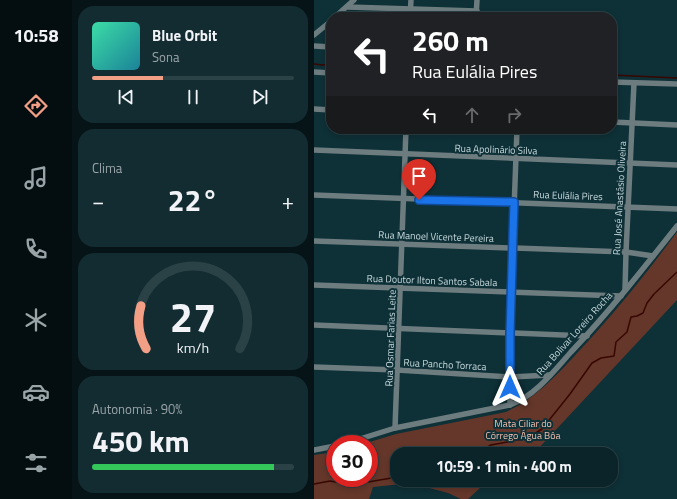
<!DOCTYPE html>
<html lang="pt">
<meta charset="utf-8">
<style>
body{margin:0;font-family:"Titillium Web",sans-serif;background:#132c31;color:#f1f3f6;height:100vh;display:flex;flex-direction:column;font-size:15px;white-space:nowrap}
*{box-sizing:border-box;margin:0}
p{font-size:13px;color:#99a4a8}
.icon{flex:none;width:22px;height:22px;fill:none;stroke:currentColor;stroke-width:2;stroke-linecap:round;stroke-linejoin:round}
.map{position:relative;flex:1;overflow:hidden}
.panel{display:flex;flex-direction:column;gap:6px;padding:6px;background:#061417;width:242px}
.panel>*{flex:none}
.top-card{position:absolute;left:12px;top:12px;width:291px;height:122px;border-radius:16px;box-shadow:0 2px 6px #0003,0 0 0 1px #2a4146;background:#202124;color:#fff;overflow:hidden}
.speed{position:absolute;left:12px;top:435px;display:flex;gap:8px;font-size:20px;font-weight:700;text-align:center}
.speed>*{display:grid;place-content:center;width:52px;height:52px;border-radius:50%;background:#0a2429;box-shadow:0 2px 6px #0003,0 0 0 1px #2a4146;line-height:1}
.speed .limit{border:6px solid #d22;background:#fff;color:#111}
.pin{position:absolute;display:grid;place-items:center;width:34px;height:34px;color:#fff;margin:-41px -17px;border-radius:50% 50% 50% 0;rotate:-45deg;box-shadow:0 0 4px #0007}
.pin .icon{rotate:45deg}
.me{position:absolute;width:44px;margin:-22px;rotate:0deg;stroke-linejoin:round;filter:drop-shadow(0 0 3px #0008)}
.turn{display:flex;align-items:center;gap:14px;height:84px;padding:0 20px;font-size:18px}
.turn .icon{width:52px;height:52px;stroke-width:2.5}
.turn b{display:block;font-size:28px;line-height:34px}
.lanes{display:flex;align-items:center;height:38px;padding:0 20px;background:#0003;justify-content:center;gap:20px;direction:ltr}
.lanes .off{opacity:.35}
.big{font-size:30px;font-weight:700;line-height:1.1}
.panel .tile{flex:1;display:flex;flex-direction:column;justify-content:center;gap:6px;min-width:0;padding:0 14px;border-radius:16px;background:#132c31}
.panel .dial{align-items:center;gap:0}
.dial svg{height:104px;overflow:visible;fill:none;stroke:#2a4146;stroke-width:7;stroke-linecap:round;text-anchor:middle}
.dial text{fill:#f1f3f6;stroke:none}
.song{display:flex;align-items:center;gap:12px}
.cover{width:48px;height:48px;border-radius:6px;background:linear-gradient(135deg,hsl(160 70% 55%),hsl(190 70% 35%))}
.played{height:4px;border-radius:2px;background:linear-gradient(90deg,#f39f86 35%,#2a4146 35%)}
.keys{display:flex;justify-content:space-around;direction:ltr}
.heat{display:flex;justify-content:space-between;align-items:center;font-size:22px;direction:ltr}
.charge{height:6px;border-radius:3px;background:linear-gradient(90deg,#34c759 90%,#2a4146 0)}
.trip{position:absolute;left:76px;top:447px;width:228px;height:40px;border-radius:16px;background:#0a2429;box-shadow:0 2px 6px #0003,0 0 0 1px #2a4146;font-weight:700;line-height:40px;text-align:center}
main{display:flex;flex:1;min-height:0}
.dock{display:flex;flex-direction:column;width:72px;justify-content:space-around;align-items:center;background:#040e10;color:#99a4a8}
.dock .icon{width:28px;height:28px}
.dock .selected{color:#f39f86}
.dock b{font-size:18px;color:#f1f3f6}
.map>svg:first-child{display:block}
.green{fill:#64372a}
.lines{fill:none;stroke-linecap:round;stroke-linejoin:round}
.stream{stroke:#380700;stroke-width:1.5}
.minor{stroke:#6d7c7f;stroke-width:5.5}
.route-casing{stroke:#114b97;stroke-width:10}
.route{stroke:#1a73e8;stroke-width:7}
.labels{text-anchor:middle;stroke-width:4;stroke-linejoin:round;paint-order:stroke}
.street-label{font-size:10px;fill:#c7dade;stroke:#0e3037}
.park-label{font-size:10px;fill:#f4bfaf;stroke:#0e3037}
</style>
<main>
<nav class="dock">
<b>10:58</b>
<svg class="icon selected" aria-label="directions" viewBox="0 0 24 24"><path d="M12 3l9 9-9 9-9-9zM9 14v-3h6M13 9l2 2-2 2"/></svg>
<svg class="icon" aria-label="music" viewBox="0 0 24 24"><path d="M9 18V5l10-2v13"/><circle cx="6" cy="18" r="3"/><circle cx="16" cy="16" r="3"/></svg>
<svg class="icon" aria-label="phone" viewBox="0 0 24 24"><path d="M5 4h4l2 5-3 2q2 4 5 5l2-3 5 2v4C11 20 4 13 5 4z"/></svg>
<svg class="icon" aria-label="climate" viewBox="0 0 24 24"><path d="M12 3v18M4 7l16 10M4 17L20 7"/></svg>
<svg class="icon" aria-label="car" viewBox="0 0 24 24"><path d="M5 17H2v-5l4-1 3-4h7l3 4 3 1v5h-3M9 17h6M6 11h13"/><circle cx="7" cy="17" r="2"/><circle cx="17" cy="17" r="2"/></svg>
<svg class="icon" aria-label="filters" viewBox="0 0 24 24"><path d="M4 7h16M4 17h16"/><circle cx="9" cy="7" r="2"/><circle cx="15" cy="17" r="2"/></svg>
</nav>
<section class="panel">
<div class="tile">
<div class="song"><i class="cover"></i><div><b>Blue Orbit</b><p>Sona</p></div></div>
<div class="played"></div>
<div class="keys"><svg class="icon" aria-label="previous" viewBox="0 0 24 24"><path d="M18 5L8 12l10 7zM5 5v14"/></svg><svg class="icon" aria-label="pause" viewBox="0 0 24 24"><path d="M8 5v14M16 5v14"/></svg><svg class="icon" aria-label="next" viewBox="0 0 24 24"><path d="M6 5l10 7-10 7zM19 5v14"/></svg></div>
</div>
<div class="tile"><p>Clima</p>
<div class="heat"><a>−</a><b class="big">22°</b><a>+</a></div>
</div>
<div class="tile dial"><svg viewBox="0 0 100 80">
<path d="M14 69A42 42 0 1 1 86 69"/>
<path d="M14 69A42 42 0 0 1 10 36" stroke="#f39f86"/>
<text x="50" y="56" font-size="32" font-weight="700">27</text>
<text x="50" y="72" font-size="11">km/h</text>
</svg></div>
<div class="tile"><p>Autonomia · 90%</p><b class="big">450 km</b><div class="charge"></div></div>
</section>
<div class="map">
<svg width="363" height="499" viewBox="0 0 363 499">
<rect width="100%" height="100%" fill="#0e3037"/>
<path class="green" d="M363,232V300L223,450L188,454H83V480H169L166,488L154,499H147L134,493L97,483L59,487L55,499H0V455L21,452V478H55V444H49L82,434L192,412C222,398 243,375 264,352C300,314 332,274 363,232Z"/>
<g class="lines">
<g class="stream">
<path d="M0,64L8,65L17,64"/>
<path d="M298,75L363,78"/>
<path d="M161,454L177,445L214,438L228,429L256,394L278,363L287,358L300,356L302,342L313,332L317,317L323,316L329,313L333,303L340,294L363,272"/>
<path d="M0,484L16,481L37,485L83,477"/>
</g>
<g class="minor">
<path d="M33,7L163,11"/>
<path d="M21,17L40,0"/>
<path d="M96,17L97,0"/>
<path d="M162,17L163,0"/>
<path d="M0,35L17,21"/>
<path d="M0,46L17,47"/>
<path d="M0,72L17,73"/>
<path d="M298,82L363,84"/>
<path d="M0,109L17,110"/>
<path d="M298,122L363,125"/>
<path d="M0,150L363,165"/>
<path d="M0,195L363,209"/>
<path d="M0,241L312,252L339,256"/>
<path d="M0,285L307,296"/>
<path d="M311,290L312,252L320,83"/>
<path d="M0,325L273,336"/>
<path d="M0,367L83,370L197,377L236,375"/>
<path d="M196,405L197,291L203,129"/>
<path d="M81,428L92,129"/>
<path d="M30,444L81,428L196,405C221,396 240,371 257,352C295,312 329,269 363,226"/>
<path d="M0,450L21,446"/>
</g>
</g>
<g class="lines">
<defs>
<path id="route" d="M105,200L200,202L196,334V387"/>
</defs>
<use href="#route" class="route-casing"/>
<use href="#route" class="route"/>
</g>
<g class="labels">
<g class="street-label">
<text transform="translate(182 149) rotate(2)" y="4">Rua Apolinário Silva</text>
<text transform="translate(254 195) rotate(2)" y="4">Rua Eulália Pires</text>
<text transform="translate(305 198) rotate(-87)" y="4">Rua José Anastásio Oliveira</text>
<text transform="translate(122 236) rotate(2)" y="4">Rua Manoel Vicente Pereira</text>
<text transform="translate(118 280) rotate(2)" y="4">Rua Doutor Ilton Santos Sabala</text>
<text transform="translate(260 333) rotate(-48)" y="4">Rua Bolivar Loreiro Rocha</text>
<text transform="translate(76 338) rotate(-88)" y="4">Rua Osmar Farias Leite</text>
<text transform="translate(131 364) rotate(3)" y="4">Rua Pancho Torraca</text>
</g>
<g class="park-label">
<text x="209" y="427">Mata Ciliar do<tspan x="209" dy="12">Córrego Água Bôa</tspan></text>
</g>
</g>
</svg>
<div class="speed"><div class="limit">30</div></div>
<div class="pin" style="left:105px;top:200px;background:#d93025"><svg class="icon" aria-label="arrive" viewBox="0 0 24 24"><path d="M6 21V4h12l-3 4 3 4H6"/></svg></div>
<svg class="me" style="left:196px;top:387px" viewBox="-20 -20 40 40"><path d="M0-17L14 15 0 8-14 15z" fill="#1a73e8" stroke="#fff" stroke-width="4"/></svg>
<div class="trip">10:59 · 1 min · 400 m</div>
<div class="top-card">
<div class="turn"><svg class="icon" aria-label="left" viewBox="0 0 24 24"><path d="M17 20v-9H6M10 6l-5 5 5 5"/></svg><div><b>260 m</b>Rua Eulália Pires</div></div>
<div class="lanes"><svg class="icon" aria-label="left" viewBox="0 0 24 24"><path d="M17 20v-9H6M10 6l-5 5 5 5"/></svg><svg class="icon off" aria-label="ahead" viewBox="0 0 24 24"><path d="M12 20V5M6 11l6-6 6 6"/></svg><svg class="icon off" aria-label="right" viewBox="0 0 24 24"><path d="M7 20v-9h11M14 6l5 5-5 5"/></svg></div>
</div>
</div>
</main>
